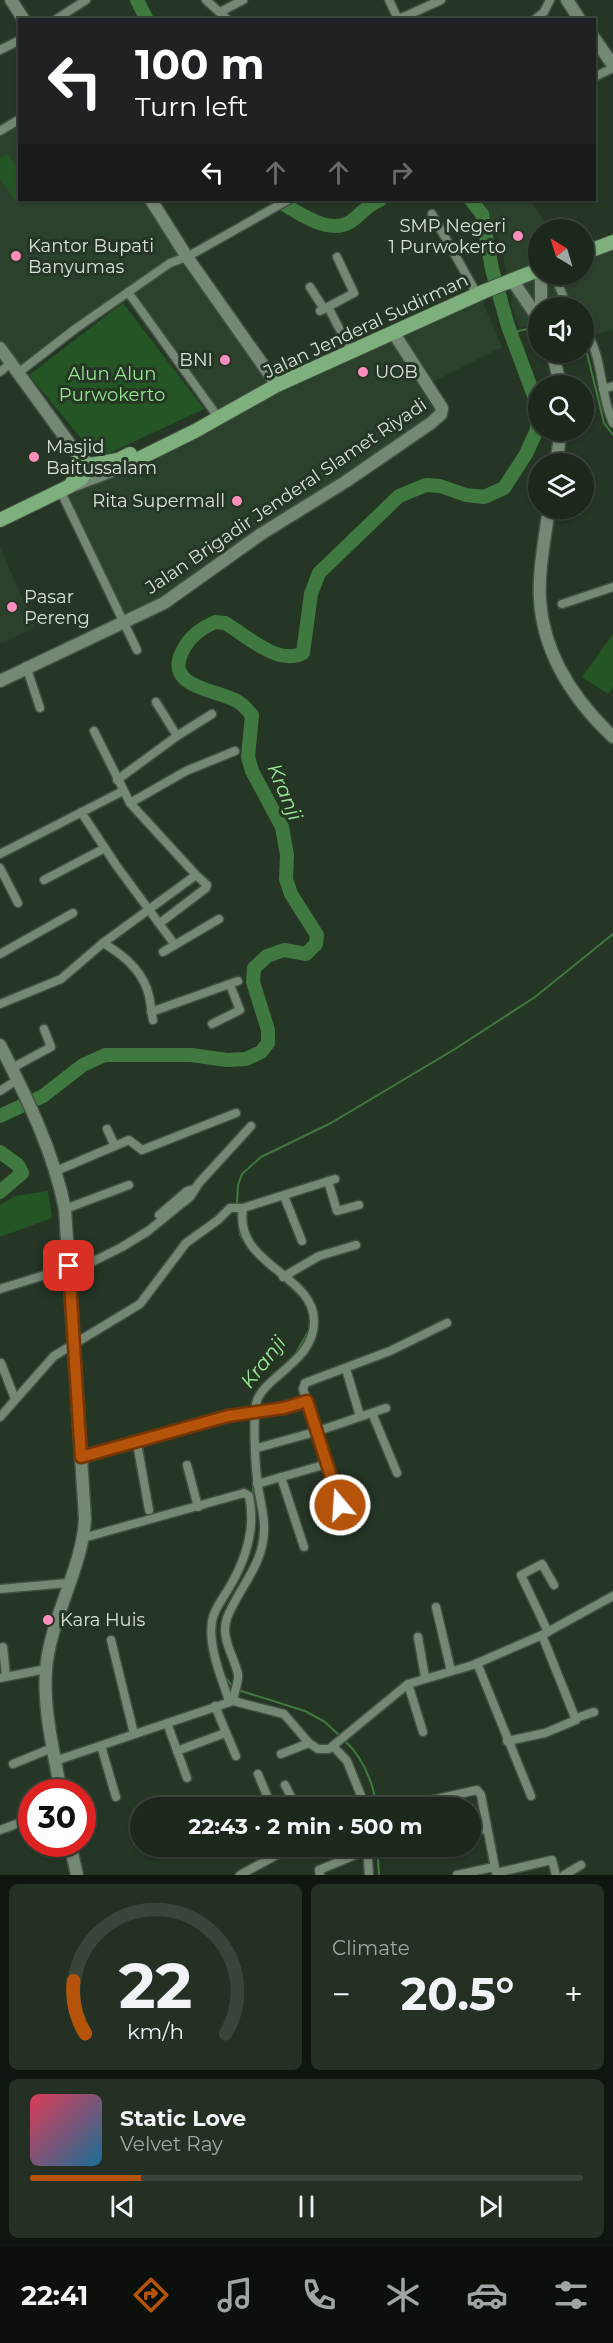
<!DOCTYPE html>
<meta charset="utf-8">
<style>
body{margin:0;font-family:Montserrat,sans-serif;background:#253025;color:#f1f3f6;height:100vh;display:flex;flex-direction:column;font-size:22px;white-space:nowrap}
*{box-sizing:border-box;margin:0}
p{font-size:20px;color:#a0a6a3}
.icon{flex:none;width:33px;height:33px;fill:none;stroke:currentColor;stroke-width:2;stroke-linecap:round;stroke-linejoin:round}
.map{position:relative;height:1875px;overflow:hidden}
.details{display:flex;flex-direction:column;gap:9px;padding:9px;background:#0f160f;flex:1}
.details>*{flex:none}
.top-card{position:absolute;left:18px;top:18px;width:578px;height:183px;border-radius:0px;box-shadow:0 2px 4px #0004,0 0 0 2px #3a443b;background:#202124;color:#fff;overflow:hidden}
.needle{width:39px;rotate:322deg}
.tools{position:absolute;left:528px;top:219px;display:grid;gap:12px}
.tools a{display:grid;place-items:center;width:66px;height:66px;border-radius:50%;background:#1c281c;box-shadow:0 2px 4px #0004,0 0 0 2px #3a443b;font-size:30px}
.speed{position:absolute;left:18px;top:1779px;display:flex;gap:12px;font-size:30px;font-weight:700;text-align:center}
.speed>*{display:grid;place-content:center;width:78px;height:78px;border-radius:50%;background:#1c281c;box-shadow:0 2px 4px #0004,0 0 0 2px #3a443b;line-height:1}
.speed .limit{border:9px solid #d22;background:#fff;color:#111}
.pin{position:absolute;display:grid;place-items:center;width:51px;height:51px;color:#fff;margin:-26px;border-radius:12px;box-shadow:0 3px 9px #0006}
.me{position:absolute;width:66px;margin:-33px;rotate:342deg;stroke-linejoin:round;filter:drop-shadow(0 0 4px #0008)}
.turn{display:flex;align-items:center;gap:21px;height:126px;padding:0 18px;font-size:27px}
.turn .icon{width:78px;height:78px;stroke-width:2.5}
.turn b{display:block;font-size:42px;line-height:51px}
.lanes{display:flex;align-items:center;height:57px;padding:0 18px;background:#0003;justify-content:center;gap:30px;direction:ltr}
.lanes .off{opacity:.35}
.big{font-size:45px;font-weight:700;line-height:1.1}
.details .widget{flex:1;display:flex;flex-direction:column;justify-content:center;gap:9px;min-width:0;padding:0 21px;border-radius:9px;background:#253025}
.details .dial{align-items:center;gap:0}
.dial svg{height:156px;overflow:visible;fill:none;stroke:#3a443b;stroke-width:7;stroke-linecap:round;text-anchor:middle}
.dial text{fill:#f1f3f6;stroke:none}
.song{display:flex;align-items:center;gap:18px}
.cover{width:72px;height:72px;border-radius:9px;background:linear-gradient(135deg,hsl(350 70% 55%),hsl(200 70% 35%))}
.played{height:6px;border-radius:3px;background:linear-gradient(90deg,#b45309 20%,#3a443b 20%)}
.keys{display:flex;justify-content:space-around;direction:ltr}
.heat{display:flex;justify-content:space-between;align-items:center;font-size:33px;direction:ltr}
.details .tiles{flex:1;display:grid;gap:9px;grid-template-columns:1fr 1fr}
.widget:last-child{grid-column:span 2}
.trip{position:absolute;left:130px;top:1797px;width:351px;height:60px;border-radius:30px;background:#1c281c;box-shadow:0 2px 4px #0004,0 0 0 2px #3a443b;font-weight:700;line-height:60px;text-align:center}
.tabs{display:flex;height:96px;justify-content:space-around;align-items:center;background:#0b100b;color:#a0a6a3}
.tabs .icon{width:42px;height:42px}
.tabs .selected{color:#b45309}
.tabs b{font-size:27px;color:#f1f3f6}
.map>svg:first-child{display:block}
.built{fill:#2c412c}
.green{fill:#245525}
.lines{fill:none;stroke-linecap:round;stroke-linejoin:round}
.stream{stroke:#3f793f;stroke-width:2}
.river{stroke:#3f793f;stroke-width:14}
.street-casing{stroke:#425042;stroke-width:11}
.secondary-casing{stroke:#425042;stroke-width:15}
.primary-casing{stroke:#425042;stroke-width:16}
.street{stroke:#758874;stroke-width:8}
.secondary{stroke:#758874;stroke-width:12}
.primary{stroke:#7db07c;stroke-width:14}
.route-casing{stroke:#753606;stroke-width:15}
.route{stroke:#b45309;stroke-width:10}
.poi-dot{fill:#fe8ebe;stroke:#253625;stroke-width:2}
.labels{text-anchor:middle;stroke-width:6;stroke-linejoin:round;paint-order:stroke}
.poi-label{font-size:18px;fill:#d7e1d7;stroke:#253625;text-anchor:start}
.street-label{font-size:18px;fill:#d7e1d7;stroke:#253625}
.park-label{font-size:18px;fill:#97e795;stroke:#253625}
.water-label{font-size:20px;font-style:italic;fill:#98e997;stroke:#253625}
</style>
<div class="map">
<svg width="613" height="1875" viewBox="0 0 613 1875">
<rect width="100%" height="100%" fill="#253625"/>
<g class="built">
<path d="M19,120L20,200H151L277,385L485,291L484,306L502,347L431,383L443,411L164,603L125,620L60,490L90,465L134,454L218,417L126,294L18,373L0,348V132Z"/>
<path d="M483,200H529L533,204L549,229L538,230V274H584V253L613,242V330L586,337L584,334V308H538V323L520,327L511,306L512,294L500,243Z"/>
<path d="M0,547L35,627L0,644Z"/>
</g>
<g class="green">
<path d="M7,153L19,170V197L15,200L0,179V158Z"/>
<path d="M123,303L204,409L101,457L93,453L29,375Z"/>
<path d="M613,634V687L608,694L582,677Z"/>
<path d="M48,1191L52,1218L0,1237V1205L15,1196Z"/>
</g>
<g class="lines">
<g class="stream">
<path d="M511,333L538,326"/>
<path d="M584,341L604,423L613,435"/>
<path d="M237,1204L238,1185L242,1174L261,1157L331,1123L455,1049L535,997L613,934"/>
<path d="M237,1210L240,1235L247,1246"/>
<path d="M284,1281L300,1296"/>
<path d="M284,1365L296,1353L308,1332"/>
<path d="M253,1473V1498"/>
<path d="M248,1557L252,1545"/>
<path d="M224,1675L233,1687"/>
<path d="M238,1690L305,1711L325,1722L340,1736"/>
<path d="M344,1740C363,1757 373,1783 377,1808"/>
<path d="M377,1846L379,1875"/>
</g>
<g class="river">
<path d="M137,0L147,20"/>
<path d="M276,200C296,210 327,236 350,222C361,215 367,204 380,200"/>
<path d="M0,1116L43,1096L83,1065L105,1055H191L227,1060L246,1059L261,1052L268,1043V1030L253,982L254,968L267,956L284,950L306,954L316,944L317,935L291,894L286,879L287,855L282,827L252,771L248,757L252,715C245,707 240,701 230,698C209,689 166,685 182,652C189,637 200,629 215,622L225,623C247,636 278,666 303,653L311,594L319,573L399,496L426,485L440,486L466,495L484,497L504,488L526,454L537,430V404L508,326L492,269L482,214L471,200"/>
<path d="M0,1152L18,1165L22,1173L0,1192"/>
</g>
<defs>
<g id="street">
<path d="M206,0L228,20"/>
<path d="M389,0L398,19"/>
<path d="M220,12L243,0"/>
<path d="M55,20L86,0"/>
<path d="M397,20L441,0"/>
<path d="M534,20L544,12L550,0"/>
<path d="M0,50L20,40"/>
<path d="M594,77L613,68"/>
<path d="M0,131L20,119"/>
<path d="M432,214L477,294"/>
<path d="M554,274L568,308"/>
<path d="M310,287L324,309"/>
<path d="M128,292L218,417"/>
<path d="M328,307L351,351"/>
<path d="M320,311L354,293L337,257"/>
<path d="M584,329C604,356 599,393 613,423"/>
<path d="M0,372L11,363"/>
<path d="M18,373L75,329L170,263L187,257L288,200"/>
<path d="M603,389L613,386"/>
<path d="M60,490L137,650"/>
<path d="M562,604L613,587"/>
<path d="M26,666L40,708"/>
<path d="M156,702L177,736"/>
<path d="M117,780L177,736L212,714"/>
<path d="M130,803L186,771L235,751"/>
<path d="M81,812L116,865L175,945"/>
<path d="M0,854L123,791"/>
<path d="M0,868L18,903"/>
<path d="M44,880L105,848"/>
<path d="M160,923L206,888L207,885L196,875"/>
<path d="M103,943C124,955 144,973 149,996C151,1004 151,1012 153,1020"/>
<path d="M163,952L219,919"/>
<path d="M0,954L73,913"/>
<path d="M0,1004L61,979L103,943L196,875L130,803L94,731"/>
<path d="M151,1012L238,981"/>
<path d="M212,1024L240,1010L230,985"/>
<path d="M12,1068L51,1047L44,1029"/>
<path d="M0,1091L17,1080"/>
<path d="M107,1129L115,1146"/>
<path d="M56,1171L129,1140L142,1150L236,1113"/>
<path d="M328,1181L337,1211L359,1205"/>
<path d="M284,1196L302,1241"/>
<path d="M65,1209L129,1185"/>
<path d="M159,1215L187,1191L194,1189"/>
<path d="M70,1273L122,1247L148,1231L190,1197L199,1183L251,1126"/>
<path d="M283,1277L319,1256L356,1245"/>
<path d="M0,1289L71,1267"/>
<path d="M1,1363L15,1399"/>
<path d="M346,1369L360,1416"/>
<path d="M307,1401L340,1505"/>
<path d="M372,1413L397,1473"/>
<path d="M0,1417L54,1356L140,1304L186,1243L218,1220L230,1208H243L335,1179"/>
<path d="M137,1443L149,1510"/>
<path d="M257,1448L315,1432L386,1408"/>
<path d="M81,1457L228,1416L284,1408L307,1401L303,1389L305,1383L390,1351L447,1323"/>
<path d="M187,1465L198,1507"/>
<path d="M281,1477L304,1547"/>
<path d="M257,1484L327,1464"/>
<path d="M83,1538L244,1493L249,1496C256,1528 245,1561 229,1588C223,1598 214,1609 212,1621C208,1647 221,1676 229,1701"/>
<path d="M0,1589L68,1583"/>
<path d="M436,1607L451,1671"/>
<path d="M548,1632L521,1575L542,1564L554,1585"/>
<path d="M418,1637L425,1677"/>
<path d="M111,1640L134,1734"/>
<path d="M3,1647L6,1676"/>
<path d="M477,1663L531,1796"/>
<path d="M0,1678L46,1669"/>
<path d="M408,1684L423,1732"/>
<path d="M233,1701C234,1693 239,1681 238,1674C234,1656 220,1638 227,1618C239,1587 263,1566 264,1531C265,1516 260,1501 258,1486C255,1466 253,1423 256,1404C261,1377 315,1362 314,1321C314,1274 233,1265 243,1208"/>
<path d="M215,1706L236,1756"/>
<path d="M576,1718L594,1712"/>
<path d="M167,1723L187,1778"/>
<path d="M507,1741L545,1733L576,1720L542,1635"/>
<path d="M101,1746L116,1797"/>
<path d="M333,1746L347,1761L366,1808"/>
<path d="M177,1751L225,1733"/>
<path d="M281,1754L309,1743"/>
<path d="M55,1761L233,1701L284,1714L309,1743L318,1749H329L408,1684L473,1665L542,1635L613,1596"/>
<path d="M13,1764L52,1748"/>
<path d="M258,1774L272,1808"/>
<path d="M285,1785L297,1808"/>
<path d="M396,1808L477,1790L481,1795L496,1873L552,1860L556,1875"/>
<path d="M0,1830L32,1818"/>
<path d="M471,1832L486,1829"/>
<path d="M334,1846L341,1860"/>
<path d="M367,1846L369,1875"/>
<path d="M398,1846H404"/>
<path d="M240,1875L293,1846"/>
<path d="M320,1875L319,1870L367,1850"/>
<path d="M457,1875L494,1867"/>
<path d="M564,1875L581,1865"/>
</g>
<g id="secondary">
<path d="M11,0L24,20"/>
<path d="M567,0L580,20"/>
<path d="M594,38L613,65"/>
<path d="M151,200L187,257L277,385"/>
<path d="M541,274V308"/>
<path d="M512,280L538,318"/>
<path d="M0,348L80,458L87,462"/>
<path d="M552,352L561,386"/>
<path d="M556,464L561,430"/>
<path d="M75,485L122,467"/>
<path d="M549,508C545,538 538,571 540,601C544,655 575,701 613,737"/>
<path d="M0,681L164,603L261,534L345,482L431,423L441,414L442,408L393,332"/>
<path d="M0,1045C27,1098 53,1150 65,1209L85,1519C82,1570 50,1618 46,1670C43,1710 54,1753 61,1792"/>
<path d="M70,1844L77,1875"/>
</g>
<g id="primary">
<path d="M584,253L613,242"/>
<path d="M122,467L195,431L277,385L485,291L538,270"/>
<path d="M72,484L81,479L90,465L118,460L130,454"/>
<path d="M0,520L70,486L80,471V458"/>
</g>
</defs>
<use href="#street" class="street-casing"/>
<use href="#secondary" class="secondary-casing"/>
<use href="#primary" class="primary-casing"/>
<use href="#street" class="street"/>
<use href="#secondary" class="secondary"/>
<use href="#primary" class="primary"/>
</g>
<g class="lines">
<defs>
<path id="route" d="M69,1266L81,1457L228,1416L284,1408L307,1401L340,1505"/>
</defs>
<use href="#route" class="route-casing"/>
<use href="#route" class="route"/>
</g>
<g class="poi-dot">
<circle cx="518" cy="236" r="6"/>
<circle cx="16" cy="256" r="6"/>
<circle cx="225" cy="360" r="6"/>
<circle cx="363" cy="372" r="6"/>
<circle cx="34" cy="457" r="6"/>
<circle cx="237" cy="501" r="6"/>
<circle cx="12" cy="607" r="6"/>
<circle cx="48" cy="1620" r="6"/>
</g>
<g class="labels">
<g class="poi-label">
<text x="506" y="232" text-anchor="end">SMP Negeri<tspan x="506" dy="21">1 Purwokerto</tspan></text>
<text x="28" y="252">Kantor Bupati<tspan x="28" dy="21">Banyumas</tspan></text>
<text x="213" y="366" text-anchor="end">BNI</text>
<text x="375" y="378">UOB</text>
<text x="46" y="453">Masjid<tspan x="46" dy="21">Baitussalam</tspan></text>
<text x="225" y="507" text-anchor="end">Rita Supermall</text>
<text x="24" y="603">Pasar<tspan x="24" dy="21">Pereng</tspan></text>
<text x="60" y="1626">Kara Huis</text>
</g>
<g class="street-label">
<text transform="translate(366 326) rotate(-25)" y="6">Jalan Jenderal Sudirman</text>
<text transform="translate(286 496) rotate(-34)" y="6">Jalan Brigadir Jenderal Slamet Riyadi</text>
</g>
<g class="park-label">
<text x="112" y="380">Alun Alun<tspan x="112" dy="21">Purwokerto</tspan></text>
</g>
<g class="water-label">
<text transform="translate(285 792) rotate(67)" y="7">Kranji</text>
<text transform="translate(263 1362) rotate(-52)" y="7">Kranji</text>
</g>
</g>
</svg>
<div class="tools">
<a><svg class="needle" viewBox="-14 -14 28 28"><path d="M0-13l5 13h-10z" fill="#e53935"/><path d="M0 13l5-13h-10z" fill="#a0a6a3"/></svg></a>
<a><svg class="icon" aria-label="sound" viewBox="0 0 24 24"><path d="M4 9h4l5-4v14l-5-4H4zM17 9q2 3 0 6"/></svg></a>
<a><svg class="icon" aria-label="search" viewBox="0 0 24 24"><circle cx="10" cy="10" r="6"/><path d="M15 15l6 6"/></svg></a>
<a><svg class="icon" aria-label="layers" viewBox="0 0 24 24"><path d="M12 4l9 5-9 5-9-5zM3 14l9 5 9-5"/></svg></a>
</div>
<div class="speed"><div class="limit">30</div></div>
<div class="pin" style="left:69px;top:1266px;background:#d93025"><svg class="icon" aria-label="arrive" viewBox="0 0 24 24"><path d="M6 21V4h12l-3 4 3 4H6"/></svg></div>
<svg class="me" style="left:340px;top:1505px" viewBox="-20 -20 40 40"><circle r="17" fill="#b45309" stroke="#fff" stroke-width="3"/><path d="M0-11L8 9 0 5-8 9z" fill="#fff"/></svg>
<div class="trip">22:43 · 2 min · 500 m</div>
<div class="top-card">
<div class="turn"><svg class="icon" aria-label="left" viewBox="0 0 24 24"><path d="M17 20v-9H6M10 6l-5 5 5 5"/></svg><div><b>100 m</b>Turn left</div></div>
<div class="lanes"><svg class="icon" aria-label="left" viewBox="0 0 24 24"><path d="M17 20v-9H6M10 6l-5 5 5 5"/></svg><svg class="icon off" aria-label="ahead" viewBox="0 0 24 24"><path d="M12 20V5M6 11l6-6 6 6"/></svg><svg class="icon off" aria-label="ahead" viewBox="0 0 24 24"><path d="M12 20V5M6 11l6-6 6 6"/></svg><svg class="icon off" aria-label="right" viewBox="0 0 24 24"><path d="M7 20v-9h11M14 6l5 5-5 5"/></svg></div>
</div>
</div>
<section class="details">
<div class="tiles">
<div class="widget dial"><svg viewBox="0 0 100 80">
<path d="M14 69A42 42 0 1 1 86 69"/>
<path d="M14 69A42 42 0 0 1 8 42" stroke="#b45309"/>
<text x="50" y="56" font-size="32" font-weight="700">22</text>
<text x="50" y="72" font-size="11">km/h</text>
</svg></div>
<div class="widget"><p>Climate</p>
<div class="heat"><a>−</a><b class="big">20.5°</b><a>+</a></div>
</div>
<div class="widget">
<div class="song"><i class="cover"></i><div><b>Static Love</b><p>Velvet Ray</p></div></div>
<div class="played"></div>
<div class="keys"><svg class="icon" aria-label="previous" viewBox="0 0 24 24"><path d="M18 5L8 12l10 7zM5 5v14"/></svg><svg class="icon" aria-label="pause" viewBox="0 0 24 24"><path d="M8 5v14M16 5v14"/></svg><svg class="icon" aria-label="next" viewBox="0 0 24 24"><path d="M6 5l10 7-10 7zM19 5v14"/></svg></div>
</div>
</div>
</section>
<nav class="tabs">
<b>22:41</b>
<svg class="icon selected" aria-label="directions" viewBox="0 0 24 24"><path d="M12 3l9 9-9 9-9-9zM9 14v-3h6M13 9l2 2-2 2"/></svg>
<svg class="icon" aria-label="music" viewBox="0 0 24 24"><path d="M9 18V5l10-2v13"/><circle cx="6" cy="18" r="3"/><circle cx="16" cy="16" r="3"/></svg>
<svg class="icon" aria-label="phone" viewBox="0 0 24 24"><path d="M5 4h4l2 5-3 2q2 4 5 5l2-3 5 2v4C11 20 4 13 5 4z"/></svg>
<svg class="icon" aria-label="climate" viewBox="0 0 24 24"><path d="M12 3v18M4 7l16 10M4 17L20 7"/></svg>
<svg class="icon" aria-label="car" viewBox="0 0 24 24"><path d="M5 17H2v-5l4-1 3-4h7l3 4 3 1v5h-3M9 17h6M6 11h13"/><circle cx="7" cy="17" r="2"/><circle cx="17" cy="17" r="2"/></svg>
<svg class="icon" aria-label="filters" viewBox="0 0 24 24"><path d="M4 7h16M4 17h16"/><circle cx="9" cy="7" r="2"/><circle cx="15" cy="17" r="2"/></svg>
</nav>
